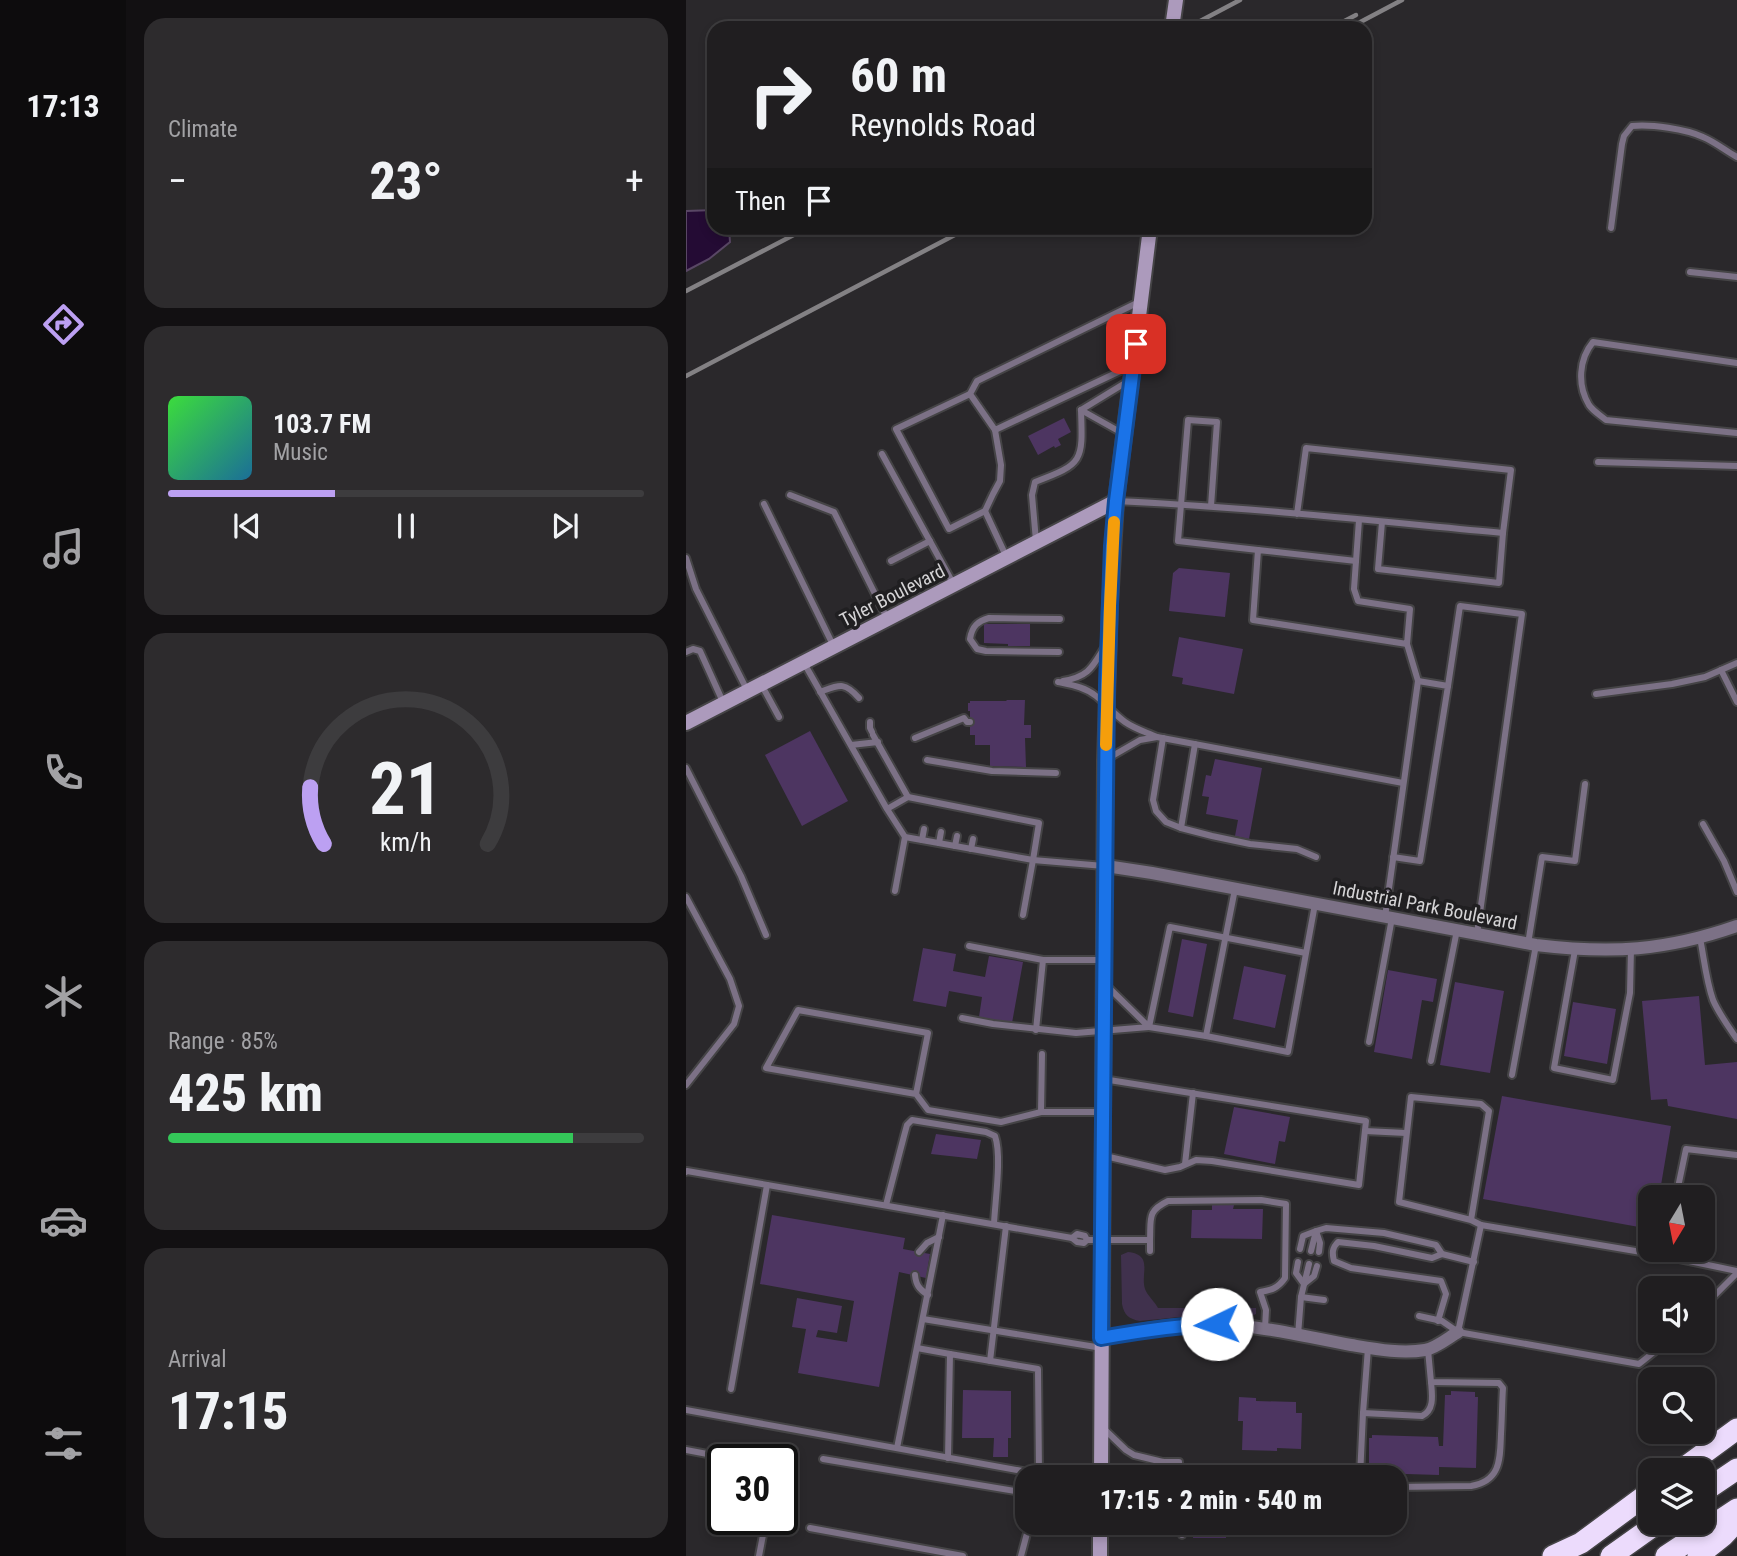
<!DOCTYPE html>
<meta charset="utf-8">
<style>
body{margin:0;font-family:"Roboto Condensed",sans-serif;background:#2d2b2d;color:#f1f3f6;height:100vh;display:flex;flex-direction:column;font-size:26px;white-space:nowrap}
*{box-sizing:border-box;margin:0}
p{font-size:23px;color:#a2a2a5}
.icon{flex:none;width:38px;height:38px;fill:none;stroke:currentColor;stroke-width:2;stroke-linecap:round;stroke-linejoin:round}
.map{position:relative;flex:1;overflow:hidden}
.details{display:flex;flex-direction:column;gap:18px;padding:18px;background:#121012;width:560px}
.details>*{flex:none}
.hud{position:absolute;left:21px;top:21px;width:665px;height:214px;border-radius:21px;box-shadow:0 4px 10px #0003,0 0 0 2px #3d3c3e;background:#201e20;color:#f1f3f6;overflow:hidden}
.needle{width:46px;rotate:190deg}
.fabs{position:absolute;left:952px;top:1185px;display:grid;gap:14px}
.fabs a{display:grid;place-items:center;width:77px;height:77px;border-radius:14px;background:#201e20;box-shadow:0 4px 10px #0003,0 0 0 2px #3d3c3e;font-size:35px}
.speed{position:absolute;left:21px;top:1444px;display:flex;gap:14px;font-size:35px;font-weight:700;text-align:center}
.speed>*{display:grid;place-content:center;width:91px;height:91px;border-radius:50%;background:#201e20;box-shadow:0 4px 10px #0003,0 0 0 2px #3d3c3e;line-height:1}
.speed .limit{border:4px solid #111;border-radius:10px;background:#fff;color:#111}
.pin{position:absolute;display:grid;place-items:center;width:60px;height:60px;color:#fff;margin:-30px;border-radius:14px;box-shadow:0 4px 10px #0006}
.me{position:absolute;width:77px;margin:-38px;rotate:267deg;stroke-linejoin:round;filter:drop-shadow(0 0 5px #0008)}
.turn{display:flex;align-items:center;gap:24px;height:147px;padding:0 28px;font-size:32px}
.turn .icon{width:91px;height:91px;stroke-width:2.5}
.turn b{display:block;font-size:49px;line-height:60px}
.then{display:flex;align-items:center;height:66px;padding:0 28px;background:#0003;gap:14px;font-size:26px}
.big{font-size:52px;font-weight:800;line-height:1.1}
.details .card{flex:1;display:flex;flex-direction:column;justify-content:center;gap:10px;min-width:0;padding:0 24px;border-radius:21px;background:#2d2b2d}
.details .dial{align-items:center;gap:0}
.dial svg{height:182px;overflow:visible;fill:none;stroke:#3d3c3e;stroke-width:7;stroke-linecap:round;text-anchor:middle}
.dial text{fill:#f1f3f6;stroke:none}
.song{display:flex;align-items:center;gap:21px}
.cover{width:84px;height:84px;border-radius:10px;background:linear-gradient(135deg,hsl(120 70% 55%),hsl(200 70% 35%))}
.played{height:7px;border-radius:4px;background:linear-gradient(90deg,#bca0f2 35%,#3d3c3e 35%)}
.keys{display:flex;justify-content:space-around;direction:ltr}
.heat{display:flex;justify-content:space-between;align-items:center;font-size:38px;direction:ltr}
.charge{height:10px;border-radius:5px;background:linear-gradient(90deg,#34c759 85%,#3d3c3e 0)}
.trip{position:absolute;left:329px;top:1465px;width:392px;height:70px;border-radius:21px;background:#201e20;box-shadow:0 4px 10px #0003,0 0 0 2px #3d3c3e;font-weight:800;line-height:70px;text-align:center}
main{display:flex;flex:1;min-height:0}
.dock{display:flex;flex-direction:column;width:126px;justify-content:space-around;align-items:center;background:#0d0c0d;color:#a2a2a5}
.dock .icon{width:49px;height:49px}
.dock .selected{color:#bca0f2}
.dock b{font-size:32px;color:#f1f3f6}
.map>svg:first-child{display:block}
.green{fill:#40314d}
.water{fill:#240b34;stroke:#594765;stroke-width:2}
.building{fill:#4d3561}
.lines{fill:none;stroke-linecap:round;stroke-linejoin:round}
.lane-casing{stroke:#454446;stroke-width:10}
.street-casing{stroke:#454446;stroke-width:16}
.secondary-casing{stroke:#454446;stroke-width:18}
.highway-casing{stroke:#454446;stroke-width:24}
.lane{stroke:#7c7186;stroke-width:6}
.street{stroke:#7c7186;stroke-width:12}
.secondary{stroke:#ac9abc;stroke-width:14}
.highway{stroke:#ecdbfc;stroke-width:21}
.rail{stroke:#838184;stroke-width:4.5}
.route-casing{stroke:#114b97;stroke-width:18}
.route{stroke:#1a73e8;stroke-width:12}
.slow{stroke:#f59e0b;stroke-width:12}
.labels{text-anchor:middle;stroke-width:7;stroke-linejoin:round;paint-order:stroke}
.street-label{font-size:19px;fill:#d5d4d6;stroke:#201f21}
</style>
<main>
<nav class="dock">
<b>17:13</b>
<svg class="icon selected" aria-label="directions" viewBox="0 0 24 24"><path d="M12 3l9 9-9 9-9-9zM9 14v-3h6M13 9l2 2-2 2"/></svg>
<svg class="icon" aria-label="music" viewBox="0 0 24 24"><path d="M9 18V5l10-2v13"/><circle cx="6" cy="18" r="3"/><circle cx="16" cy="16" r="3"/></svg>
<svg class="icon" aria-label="phone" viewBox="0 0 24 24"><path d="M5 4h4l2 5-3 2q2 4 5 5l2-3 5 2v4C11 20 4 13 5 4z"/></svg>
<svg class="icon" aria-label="climate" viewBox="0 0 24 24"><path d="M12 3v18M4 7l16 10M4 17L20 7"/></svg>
<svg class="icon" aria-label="car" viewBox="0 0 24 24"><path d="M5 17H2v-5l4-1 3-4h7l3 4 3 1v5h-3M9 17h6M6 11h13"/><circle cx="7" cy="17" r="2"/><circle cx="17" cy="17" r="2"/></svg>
<svg class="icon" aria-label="filters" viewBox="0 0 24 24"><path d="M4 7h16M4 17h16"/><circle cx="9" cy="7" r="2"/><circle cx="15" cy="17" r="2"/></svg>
</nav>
<section class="details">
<div class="card"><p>Climate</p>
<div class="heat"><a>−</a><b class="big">23°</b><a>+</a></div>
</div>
<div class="card">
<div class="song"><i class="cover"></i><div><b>103.7 FM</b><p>Music</p></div></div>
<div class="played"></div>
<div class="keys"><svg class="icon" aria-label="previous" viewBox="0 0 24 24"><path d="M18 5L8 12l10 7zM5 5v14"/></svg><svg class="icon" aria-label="pause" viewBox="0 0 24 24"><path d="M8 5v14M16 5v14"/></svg><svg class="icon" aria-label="next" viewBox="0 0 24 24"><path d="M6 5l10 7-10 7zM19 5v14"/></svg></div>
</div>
<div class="card dial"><svg viewBox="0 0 100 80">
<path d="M14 69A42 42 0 1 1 86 69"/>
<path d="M14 69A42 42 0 0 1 8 44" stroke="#bca0f2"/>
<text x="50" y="56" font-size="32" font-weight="700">21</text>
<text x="50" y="72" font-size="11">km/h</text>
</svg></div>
<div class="card"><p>Range · 85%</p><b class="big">425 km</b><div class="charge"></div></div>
<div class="card"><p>Arrival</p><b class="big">17:15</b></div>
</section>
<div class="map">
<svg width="1051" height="1556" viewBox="0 0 1051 1556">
<rect width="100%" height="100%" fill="#2a282b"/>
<path class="green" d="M442,1252C468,1255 454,1273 459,1289C461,1295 469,1302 472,1308H570V1314C561,1319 553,1317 543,1316C513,1314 484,1318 454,1321C443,1319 438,1315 436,1304L435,1255Z"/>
<path class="water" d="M28,210V228H43L44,242L23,259L0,271V211Z"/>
<g class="building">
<path d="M378,418L385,432L372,439L375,445L369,448L368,446L352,455L342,436Z"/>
<path d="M493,568L544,573L539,617L483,611L487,573Z"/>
<path d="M298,624H344V646H322V644L298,643Z"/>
<path d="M493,637L557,649L548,694L496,684L497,678L486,676Z"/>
<path d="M321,700H339L338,725H345V738H339L340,767L304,766V745H289V735H284V711H282V703H284V701H320Z"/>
<path d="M124,731L162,801L116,826L79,755Z"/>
<path d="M529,759L576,768L563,839L549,836L552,820L520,814L523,797L516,796L520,775L525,776Z"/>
<path d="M496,939L521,944L507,1017L482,1012Z"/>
<path d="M237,948L270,954L267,971L299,977L303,956L337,962L326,1023L293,1017L296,997L263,991L260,1007L227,1001Z"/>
<path d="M558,966L600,975L589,1028L547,1019Z"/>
<path d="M702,970L751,979L747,1002L736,1000L726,1059L688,1052Z"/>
<path d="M769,982L818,991L804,1073L754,1065Z"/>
<path d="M1013,996L1019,1065L1051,1062V1119L982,1106L981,1099L965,1100L956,1001Z"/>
<path d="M887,1002L930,1009L921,1064L878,1056Z"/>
<path d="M816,1096L985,1126L973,1197H964V1229L797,1199Z"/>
<path d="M548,1107L604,1117L599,1142L593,1141L589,1164L538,1154Z"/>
<path d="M250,1134L295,1140L291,1159L245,1154Z"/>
<path d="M526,1205H548L547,1209H577L576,1239L505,1238L506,1210H526Z"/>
<path d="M86,1215L219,1238L217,1249L244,1254L240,1278L213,1272L193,1387L112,1373L120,1329L106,1327L111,1298L156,1306L151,1333L132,1330L130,1337L161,1342L168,1301L74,1284Z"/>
<path d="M277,1390L325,1391V1438H322V1457H307L308,1438H276Z"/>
<path d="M765,1391L789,1392V1397H792L790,1468L753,1467V1475L688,1473V1467H683V1438H686V1435L752,1437L753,1446H757L759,1395H765Z"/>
<path d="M553,1397L570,1398V1401L610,1402V1413H616L615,1449L591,1448V1451L556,1450L557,1421H552Z"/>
<path d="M508,1522H540V1538H507Z"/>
</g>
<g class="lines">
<defs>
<g id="lane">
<path d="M925,228L936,144L938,136L946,126C965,124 1000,129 1017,137C1029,142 1040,151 1051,157"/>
<path d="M1004,272L1051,277"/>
<path d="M1051,363L907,342C893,359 891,385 903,405C907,411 914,415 920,420L1051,433"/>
<path d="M447,365L309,430L284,394L291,381L453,302"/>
<path d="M284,394L210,429L263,529L299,511L307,494L314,481L315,465L309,430"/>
<path d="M395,410L444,380"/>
<path d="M395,410L436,433"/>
<path d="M196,454L268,585"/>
<path d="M912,462L1051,466"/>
<path d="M104,495L148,512L201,618"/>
<path d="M430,501C560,507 688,521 817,533L825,470L620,448L611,514"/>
<path d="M78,504L147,645"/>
<path d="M525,506L531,422L502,420L492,541L572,550"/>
<path d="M299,511L320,556"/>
<path d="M696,522L692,569L813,583L817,533"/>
<path d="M350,541L346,495L349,482C397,464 397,462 395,410"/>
<path d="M0,558L10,589L61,690"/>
<path d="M205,561L244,541"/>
<path d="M670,561L673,520"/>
<path d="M0,652L7,649L14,651L37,702"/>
<path d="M373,652L300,651L291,649L284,639C286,626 292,621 303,618L374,619"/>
<path d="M118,663L201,809L222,797L353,823L347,860L219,837L201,809"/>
<path d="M1035,670L1051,702"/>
<path d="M377,681C404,676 406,667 420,645"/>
<path d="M372,682C386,685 399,687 410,696C420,704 428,714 439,722C449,729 460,732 471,737L717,783"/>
<path d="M75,684L93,717"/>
<path d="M762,686L774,606L836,614L791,934"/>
<path d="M134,692C153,685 158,681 173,698"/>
<path d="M910,694L986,684L1019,677L1051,663"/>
<path d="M184,722V728L186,732"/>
<path d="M187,735L222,797"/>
<path d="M229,738L278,718L281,722H284"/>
<path d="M477,738L467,800L470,811L480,822L495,828L526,836L564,844L611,849L630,857"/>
<path d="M165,745L192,742"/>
<path d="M421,759L454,740L471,737"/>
<path d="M241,760L306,771L370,773"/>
<path d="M0,768L55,876L80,935"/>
<path d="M1017,824L1038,861L1051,892"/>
<path d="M495,828L509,744"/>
<path d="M236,840L238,829"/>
<path d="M253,843L255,832"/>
<path d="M269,846L271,836"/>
<path d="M285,849L287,839"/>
<path d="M707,857L734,861L762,686L732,681"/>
<path d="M209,891L219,837"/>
<path d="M0,897L44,979L53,1006L48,1024L0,1085"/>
<path d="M337,915L347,860L418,866"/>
<path d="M699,917L732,681L721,644L724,609L672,601L668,589L670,561L572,550L567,620L721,644"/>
<path d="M1014,938C1018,958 1020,980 1027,1000C1033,1014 1042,1026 1051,1039"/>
<path d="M842,944L856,857L889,861L899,784"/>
<path d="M283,946L357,960H416"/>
<path d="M889,950L868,1068L927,1080L944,993L945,949"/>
<path d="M620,953L484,927L463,1027L520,1036L602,1052L629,904"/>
<path d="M276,1018L307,1024L390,1033L463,1027L419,984"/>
<path d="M350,1030L357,960"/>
<path d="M520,1036L549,889"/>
<path d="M683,1042L706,918"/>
<path d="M745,1061L771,930"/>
<path d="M826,1075L850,945"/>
<path d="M417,1079L680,1121L673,1185L526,1161L510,1160L494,1167L479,1170L419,1156"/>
<path d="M230,1094L80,1068L112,1010L242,1033L230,1094L242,1110L315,1122L355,1112H417"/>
<path d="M355,1112L356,1054"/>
<path d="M679,1131L720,1133"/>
<path d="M499,1164L507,1093"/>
<path d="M0,1172L1,1171L386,1238"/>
<path d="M990,1197L1000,1149L1051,1155"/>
<path d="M200,1205L218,1136L221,1125L226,1120L300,1132L309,1136C316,1156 309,1201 308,1224"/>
<path d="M795,1225L979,1256L980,1250"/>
<path d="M401,1240L399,1236L391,1234L386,1238L391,1242L398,1243L401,1240H464V1251"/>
<path d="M464,1240C465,1218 461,1211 482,1201L575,1200L600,1204L599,1278C592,1288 586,1290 574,1292L580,1310L579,1328"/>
<path d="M614,1249L617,1236L630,1231L634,1243L633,1252"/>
<path d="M625,1251L630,1231L640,1228L698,1233L750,1245L756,1254"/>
<path d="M233,1252L241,1243L253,1237"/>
<path d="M979,1256L1051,1271"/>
<path d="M612,1262L610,1273L618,1284L628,1276L631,1266"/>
<path d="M229,1275C230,1285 233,1289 242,1295"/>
<path d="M615,1297L638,1300"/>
<path d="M1017,1307L1051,1273"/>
<path d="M733,1316L756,1321L772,1332L953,1364L983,1340"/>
<path d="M237,1319L416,1348"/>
<path d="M752,1321L760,1294L755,1281L665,1268L648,1261C646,1253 646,1248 652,1242L688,1246L746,1258L756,1254L788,1262"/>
<path d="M772,1332L795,1225L785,1220L713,1202L725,1097L795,1104L803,1111L785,1220"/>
<path d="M612,1335L615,1297L623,1264"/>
<path d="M231,1348L264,1354"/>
<path d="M304,1361L320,1226"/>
<path d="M45,1389L81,1185"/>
<path d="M0,1410L369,1477"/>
<path d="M677,1413L736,1416C749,1410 746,1394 745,1382"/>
<path d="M416,1427L440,1450L448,1455L477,1462H493L494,1477"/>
<path d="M211,1448L257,1215"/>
<path d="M0,1450L53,1460"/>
<path d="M262,1458L264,1354L352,1369L353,1475"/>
<path d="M137,1459L341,1493"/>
<path d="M415,1470L467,1468L477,1462"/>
<path d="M674,1477L677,1413L682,1348"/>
<path d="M709,1487L785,1486C815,1481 814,1459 815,1434C816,1418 816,1403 817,1388L813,1383L745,1382L742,1350"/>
<path d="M496,1522V1535"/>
<path d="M124,1528L277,1556"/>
<path d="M73,1556L80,1519"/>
<path d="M335,1556L344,1522"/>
</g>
<g id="street">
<path d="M420,866L466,873L850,945C925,954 980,951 1051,926"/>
<path d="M415,1338C453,1331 493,1323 532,1324C577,1326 621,1337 665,1345C689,1349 715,1354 739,1350C750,1348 762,1338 772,1332"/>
</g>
<g id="secondary">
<path d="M486,28L490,0"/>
<path d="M0,723L430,501"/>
<path d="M415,1477L419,760L424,605L430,501L464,228"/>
<path d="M414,1556V1522"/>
</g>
<g id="highway">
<path d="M995,1470L1051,1429"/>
<path d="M1017,1492L1051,1469"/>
<path d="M867,1556L895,1543L964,1492"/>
<path d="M925,1556L973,1522"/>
<path d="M980,1556L1051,1509"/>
<path d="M1012,1556L1037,1536L1051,1521"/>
</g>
</defs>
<use href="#lane" class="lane-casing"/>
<use href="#street" class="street-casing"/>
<use href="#secondary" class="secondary-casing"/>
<use href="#highway" class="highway-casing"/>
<use href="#lane" class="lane"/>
<use href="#street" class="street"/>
<use href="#secondary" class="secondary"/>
<use href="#highway" class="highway"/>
<g class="rail">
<path d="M501,28L554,0"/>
<path d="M645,28L670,15"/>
<path d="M663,28L716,0"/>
<path d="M0,291L121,228"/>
<path d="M0,376L282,228"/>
</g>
</g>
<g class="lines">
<defs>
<path id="route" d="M450,344L430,501L426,546L421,685L415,1338C454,1331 492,1325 531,1324"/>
</defs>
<use href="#route" class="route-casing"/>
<use href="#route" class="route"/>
<path class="slow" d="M420,745L424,606L428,522"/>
</g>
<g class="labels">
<g class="street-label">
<text transform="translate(206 595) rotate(-27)" y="7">Tyler Boulevard</text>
<text transform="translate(739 905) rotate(11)" y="7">Industrial Park Boulevard</text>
</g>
</g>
</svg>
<div class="fabs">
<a><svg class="needle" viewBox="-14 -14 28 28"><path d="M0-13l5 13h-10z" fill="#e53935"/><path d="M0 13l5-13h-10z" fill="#a2a2a5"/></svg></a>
<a><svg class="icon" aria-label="sound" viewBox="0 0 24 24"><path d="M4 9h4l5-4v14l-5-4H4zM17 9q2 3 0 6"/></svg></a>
<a><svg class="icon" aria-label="search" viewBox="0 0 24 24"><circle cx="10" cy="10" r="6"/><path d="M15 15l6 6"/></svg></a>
<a><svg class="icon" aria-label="layers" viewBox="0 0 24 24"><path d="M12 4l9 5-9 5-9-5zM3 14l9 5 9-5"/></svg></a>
</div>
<div class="speed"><div class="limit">30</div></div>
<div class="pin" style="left:450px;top:344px;background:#d93025"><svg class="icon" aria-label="arrive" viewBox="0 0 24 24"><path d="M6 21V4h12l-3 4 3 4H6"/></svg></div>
<svg class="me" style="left:531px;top:1324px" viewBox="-20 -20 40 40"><circle r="19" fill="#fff"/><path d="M0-13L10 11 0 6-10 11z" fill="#1a73e8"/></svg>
<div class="trip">17:15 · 2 min · 540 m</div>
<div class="hud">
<div class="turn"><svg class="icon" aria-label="right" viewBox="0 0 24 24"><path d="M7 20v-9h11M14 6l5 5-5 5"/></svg><div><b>60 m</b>Reynolds Road</div></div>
<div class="then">Then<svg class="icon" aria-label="arrive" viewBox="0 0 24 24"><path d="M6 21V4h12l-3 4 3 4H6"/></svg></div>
</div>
</div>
</main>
